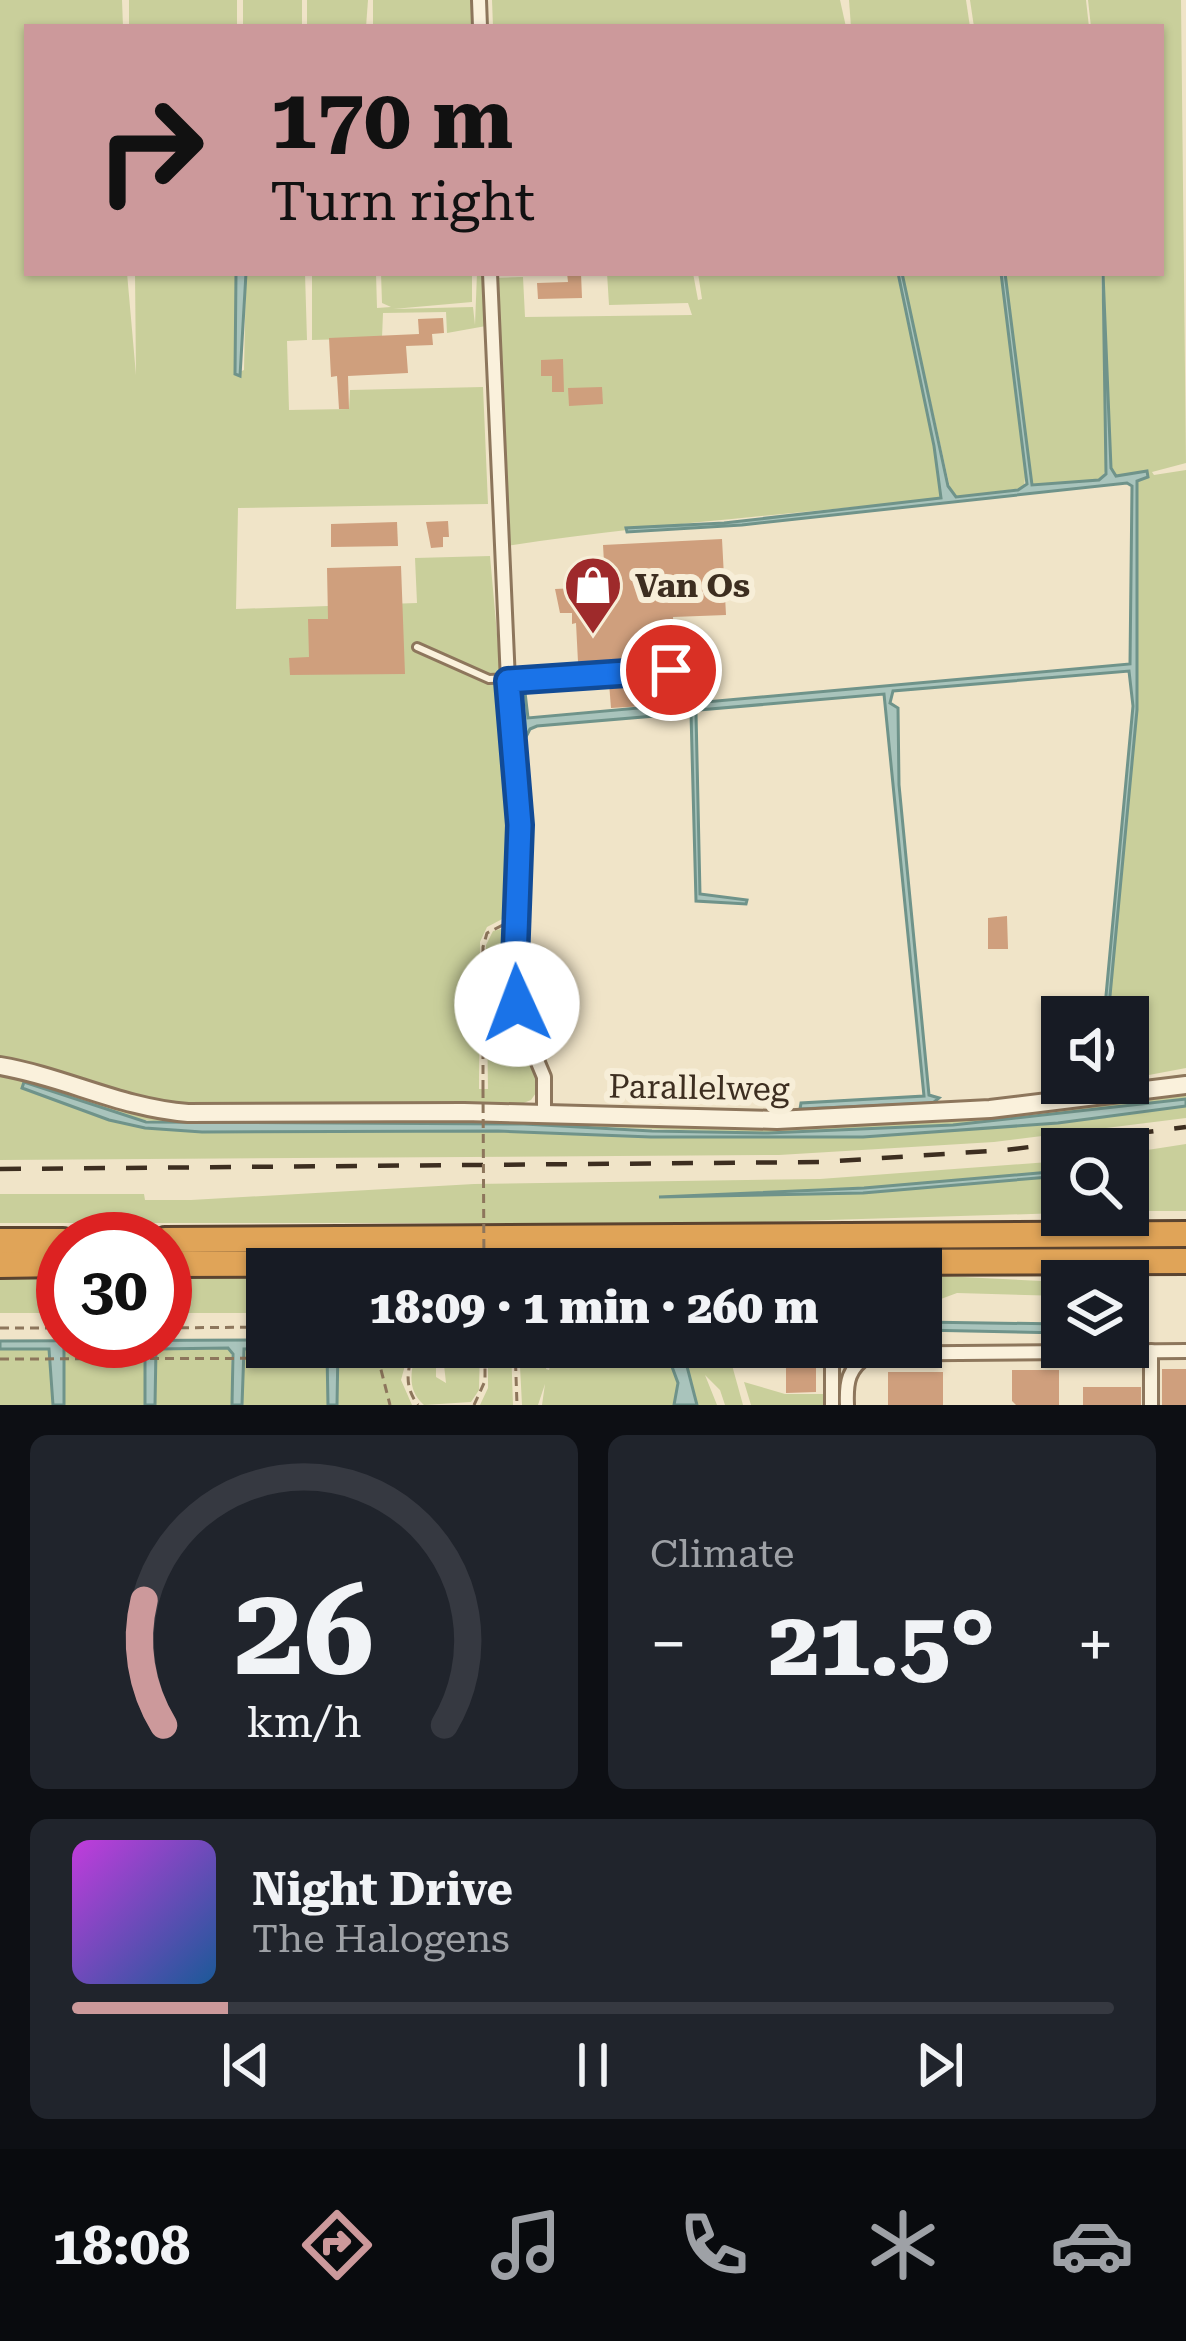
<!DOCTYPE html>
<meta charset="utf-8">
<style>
body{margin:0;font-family:"Roboto Serif",serif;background:#20242c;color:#f1f3f6;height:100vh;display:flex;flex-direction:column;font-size:45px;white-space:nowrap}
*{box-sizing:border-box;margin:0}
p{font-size:39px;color:#9ea1a6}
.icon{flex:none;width:66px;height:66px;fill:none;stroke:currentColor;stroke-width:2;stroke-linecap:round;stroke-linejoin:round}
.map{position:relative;height:1405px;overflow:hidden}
.panel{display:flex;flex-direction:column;gap:30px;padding:30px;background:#0d0f14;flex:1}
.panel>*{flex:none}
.hud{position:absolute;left:24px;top:24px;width:1140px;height:252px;border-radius:0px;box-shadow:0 3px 9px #0004;background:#cc999b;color:#111;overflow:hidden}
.buttons{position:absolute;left:1041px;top:996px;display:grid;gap:24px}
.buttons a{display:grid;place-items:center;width:108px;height:108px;border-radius:0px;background:#171b24;box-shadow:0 3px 9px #0004;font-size:60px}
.speed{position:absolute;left:36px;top:1212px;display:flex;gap:24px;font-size:60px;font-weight:700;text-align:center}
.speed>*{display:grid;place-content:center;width:156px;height:156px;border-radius:50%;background:#171b24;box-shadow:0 3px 9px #0004;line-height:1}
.speed .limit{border:18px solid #d22;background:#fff;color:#111}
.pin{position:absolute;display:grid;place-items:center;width:102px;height:102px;color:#fff;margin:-51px;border:6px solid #fff;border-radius:50%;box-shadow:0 3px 12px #0007}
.me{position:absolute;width:132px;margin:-66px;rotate:358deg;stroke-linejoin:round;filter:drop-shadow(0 0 9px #0008)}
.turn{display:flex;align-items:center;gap:42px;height:252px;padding:0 48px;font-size:54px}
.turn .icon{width:156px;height:156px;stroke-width:2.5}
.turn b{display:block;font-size:84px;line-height:102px}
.big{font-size:90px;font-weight:800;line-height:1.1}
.panel .widget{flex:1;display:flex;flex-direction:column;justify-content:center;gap:18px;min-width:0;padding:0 42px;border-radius:18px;background:#20242c}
.panel .dial{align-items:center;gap:0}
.dial svg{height:312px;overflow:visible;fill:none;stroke:#363941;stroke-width:7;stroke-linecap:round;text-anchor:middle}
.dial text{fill:#f1f3f6;stroke:none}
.song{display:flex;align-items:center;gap:36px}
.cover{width:144px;height:144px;border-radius:18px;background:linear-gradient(135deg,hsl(290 70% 55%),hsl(210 70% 35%))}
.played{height:12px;border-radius:6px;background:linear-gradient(90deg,#cc999b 15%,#363941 15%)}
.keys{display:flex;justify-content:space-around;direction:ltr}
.heat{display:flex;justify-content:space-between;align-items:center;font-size:66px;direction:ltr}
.panel .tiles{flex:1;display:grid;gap:30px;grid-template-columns:1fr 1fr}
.widget:last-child{grid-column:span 2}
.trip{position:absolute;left:246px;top:1248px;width:696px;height:120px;border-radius:0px;background:#171b24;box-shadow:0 3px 9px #0004;font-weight:800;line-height:120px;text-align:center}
.menu{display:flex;height:192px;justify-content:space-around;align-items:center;background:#090b0e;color:#9ea1a6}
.menu .icon{width:84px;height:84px}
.menu .selected{color:#cc999b}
.menu b{font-size:54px;color:#f1f3f6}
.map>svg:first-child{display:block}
.green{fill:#c9cf9b}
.water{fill:#a9c4bc;stroke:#6f938a;stroke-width:3}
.building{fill:#cf9f7d}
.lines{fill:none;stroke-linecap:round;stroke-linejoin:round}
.service-casing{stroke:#8d765c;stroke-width:12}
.minor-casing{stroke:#8d765c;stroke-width:18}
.tertiary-casing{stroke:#8d765c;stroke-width:22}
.motorway-casing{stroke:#5b4430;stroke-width:30}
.path{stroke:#8d765c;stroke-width:3;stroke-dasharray:9 6;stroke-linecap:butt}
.service{stroke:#faf1dc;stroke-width:6}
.minor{stroke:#faf1dc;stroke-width:12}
.tertiary{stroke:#faf1dc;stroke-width:16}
.motorway{stroke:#e0a458;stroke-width:24}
.rail{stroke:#3d2e20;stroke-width:4.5;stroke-dasharray:21 21;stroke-linecap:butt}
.path-bridge{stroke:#8d765c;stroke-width:3;stroke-dasharray:9 6;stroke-linecap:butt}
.route-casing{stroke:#114b97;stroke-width:30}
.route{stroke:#1a73e8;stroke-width:21}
.labels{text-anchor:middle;stroke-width:12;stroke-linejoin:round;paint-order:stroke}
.poi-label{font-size:33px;font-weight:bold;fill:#3d2e20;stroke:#f7eed8;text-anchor:start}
.street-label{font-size:33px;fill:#3d2e20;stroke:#f7eed8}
</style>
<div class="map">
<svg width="1186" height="1405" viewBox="0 0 1186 1405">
<rect width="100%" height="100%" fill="#f0e4c8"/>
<g class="green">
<path d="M0,0H122L123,27H27V273H127L136,375L135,273H236L235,374L244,370L246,273H305L307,340L287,341L289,410L349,409L350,390L483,387L488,504L238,508L236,609L417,603L415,558L490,556L512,802L510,915L487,927L480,942L479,1089H488L486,945L493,931L509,927L511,1003L539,1078L538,1090L531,1100L511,1108L167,1105L0,1059Z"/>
<rect x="129" y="0" width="108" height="27"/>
<rect x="243" y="0" width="59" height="27"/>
<path d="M307,0H368L366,27H307Z"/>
<path d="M373,0H474L475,27H373Z"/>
<path d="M492,0H840L846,27H493Z"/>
<path d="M849,0H966L970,27H851Z"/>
<path d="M970,0H1086L1089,27H974Z"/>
<path d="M1088,0H1181L1186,463L1152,472L1154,475L1186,470V1068L1133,1078L1140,1081L1186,1074V1080L1140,1087L1125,1083H1128V1017H1108L1137,710V481L1147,476L1146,472L1116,476L1111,468L1103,273H1161V27H1091Z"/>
<path d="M312,273H376L377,308L391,307L382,303L381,273H472V302L393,309L473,307L475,325L477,273H485L486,326L447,333L446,312L383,313L382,338L312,340Z"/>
<path d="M607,273H693L698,300L702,299L698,273H898L934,446L941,498C796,514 650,524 506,546L494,278L523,277L525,317L692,315L688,303L609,305Z"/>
<path d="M902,273H1001L1026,466L1024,488L955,497L951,492Z"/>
<path d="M1005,273H1101L1108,468L1099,480L1032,485Z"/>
<path d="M0,1070L133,1112L224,1119L1052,1109L1186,1092V1099L953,1125L767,1133L524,1124H178L128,1118L22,1087L109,1120L179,1131H498L651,1137H863L1058,1123L1186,1106V1118L994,1142L779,1155L0,1160Z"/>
<path d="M1186,1144V1211H1128V1153Z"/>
<path d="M1062,1161V1213L729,1223H0V1194H144L145,1200H191L474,1184L820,1179Z"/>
<path d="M267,1274V1313H165V1275Z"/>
<rect x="0" y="1275" width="63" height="38"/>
<path d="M921,1275L1062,1282V1296L957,1293L922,1306L921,1319Z"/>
<path d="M318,1347L327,1353L328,1405H242L244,1349Z"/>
<path d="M338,1347H410L401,1380L412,1405H337Z"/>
<path d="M417,1347H436V1377L446,1383L442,1347H480L479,1390L471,1402L424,1405C405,1388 412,1369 417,1347Z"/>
<path d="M488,1347H511L513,1405H480L488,1388Z"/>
<path d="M519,1347H551L546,1369L549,1370L555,1347H673L671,1364L678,1383L674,1405H542L545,1384L538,1405H522Z"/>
<path d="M682,1347H727L743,1405H725L720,1390L705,1375L717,1405H697Z"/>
<path d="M46,1348L52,1354L53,1405H0V1349Z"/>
<path d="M67,1348L142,1349L145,1355V1405H64L61,1352Z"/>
<path d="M158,1348L231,1349L232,1405H155L153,1361Z"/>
<path d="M744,1382L785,1394H827V1405H751Z"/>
</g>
<g class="water">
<path d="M236,273H246L240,376L235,374Z"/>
<path d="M898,273H902L948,486L956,497L1018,490L1027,484L1001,273H1005L1032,485L1099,480L1106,474L1103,273L1111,468L1116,476L1147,471L1148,477L1137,481V710L1108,1017H1104L1133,706L1129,671L893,691L890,703L898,708L899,785L929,1095L939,1098L933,1103L800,1109L801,1103L924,1096L884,694L699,710L696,713L700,894L747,900L746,904L696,901L691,713L537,726L530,729L523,743L519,685L521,681L524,684L528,718L1130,664L1132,486L1127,483L742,525L627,532L626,528L724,523L941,498L934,446Z"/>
<path d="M24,1082L146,1122L524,1124L652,1131L768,1133L953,1125L1186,1099V1106L1058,1123L863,1137H651L498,1131L202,1132L145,1128L109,1120L22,1088Z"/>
<path d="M1062,1171L1061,1176L863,1193L659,1197L864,1188Z"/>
<path d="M921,1322L1062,1324V1333L921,1330Z"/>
<path d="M267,1340V1347H338L337,1405H328L327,1353L322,1347L244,1349L242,1405H232L233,1354L228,1348L156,1349L155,1405H145V1355L140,1348L64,1349V1405H53L49,1349H0V1341Z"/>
<path d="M673,1347H682L697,1405H674L678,1383L671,1364Z"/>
</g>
<g class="building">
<path d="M567,273H581L582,298L538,299L537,283L568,282Z"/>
<path d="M443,318L444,333L432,334L433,345L406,346L408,373L348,376L349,409H339L337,376L331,377L329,338L419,334L418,319Z"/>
<path d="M563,359L564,392H552V376H541V360Z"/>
<path d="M602,387L603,404L569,406L568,388Z"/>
<path d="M448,521L449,537H443V547L431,548L426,522Z"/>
<path d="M397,522L398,546L331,547V524Z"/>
<path d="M722,539L726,615L673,617L675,656L578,662L576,623L572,624V613H560L555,589L577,588V598L606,597L603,545Z"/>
<path d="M401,566L405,674L290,675L289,658L309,657L308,619H328L327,568Z"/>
<path d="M676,679L677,704L611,708L609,683Z"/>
<path d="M1007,916L1008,949H988V918Z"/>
<path d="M786,1364H816V1392L786,1393Z"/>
<rect x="1162" y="1369" width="24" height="36"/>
<path d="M1012,1370H1059V1405H1016L1012,1401Z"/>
<rect x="888" y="1372" width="55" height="33"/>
<rect x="1083" y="1387" width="58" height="18"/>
</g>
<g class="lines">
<defs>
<path id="service" d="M417,647L489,679L672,670"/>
<g id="minor">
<path d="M479,0L480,27"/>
<path d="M490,273L508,681L520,825L515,985L523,1027L544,1077V1113"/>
<path d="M832,1405V1361L844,1354L1186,1351"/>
<path d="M847,1405C846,1382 848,1368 869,1355"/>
<path d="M1151,1405V1351"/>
</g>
<path id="tertiary" d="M0,1066C65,1077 121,1108 188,1113L464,1112L777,1120L990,1109L1186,1085"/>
<g id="motorway">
<path d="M165,1240L1186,1234"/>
<path d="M0,1241H63"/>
<path d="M165,1264L1186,1261"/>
<path d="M0,1265L63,1264"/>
</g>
</defs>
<use href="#service" class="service-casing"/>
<use href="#minor" class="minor-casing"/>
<use href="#tertiary" class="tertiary-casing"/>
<use href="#motorway" class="motorway-casing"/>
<g class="path">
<path d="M483,1089V947L487,933L505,924"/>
<path d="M0,1328H63"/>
<path d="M165,1328L267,1327"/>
<path d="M414,1347C408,1370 403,1385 418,1405"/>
<path d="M515,1347L517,1405"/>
<path d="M380,1357L392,1347"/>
<path d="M0,1359L378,1358L390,1405"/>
<path d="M474,1405L485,1381V1347"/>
</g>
<use href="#service" class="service"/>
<use href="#minor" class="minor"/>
<use href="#tertiary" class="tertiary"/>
<use href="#motorway" class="motorway"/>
<path class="rail" d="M0,1169L821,1162L1006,1150L1186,1127"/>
<path class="path-bridge" d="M483,1089L484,1269"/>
</g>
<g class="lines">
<defs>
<path id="route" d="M517,1004L515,961L520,825L508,681L671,670"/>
</defs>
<use href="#route" class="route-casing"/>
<use href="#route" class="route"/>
</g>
<defs>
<symbol id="shop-pin" viewBox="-11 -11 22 30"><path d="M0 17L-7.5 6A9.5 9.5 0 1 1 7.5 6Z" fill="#9e2a2b" stroke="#f7eed8"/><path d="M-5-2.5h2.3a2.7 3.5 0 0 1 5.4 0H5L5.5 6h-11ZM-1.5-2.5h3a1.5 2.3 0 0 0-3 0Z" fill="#fff"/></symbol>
</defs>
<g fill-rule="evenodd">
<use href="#shop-pin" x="560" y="552" width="66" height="90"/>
</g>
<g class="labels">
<g class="poi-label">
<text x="635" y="597">Van Os</text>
</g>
<g class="street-label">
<text transform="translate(699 1087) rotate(1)" y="12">Parallelweg</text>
</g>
</g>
</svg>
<div class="buttons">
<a><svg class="icon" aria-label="sound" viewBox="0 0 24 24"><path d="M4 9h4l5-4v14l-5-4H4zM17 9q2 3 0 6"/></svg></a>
<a><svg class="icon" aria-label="search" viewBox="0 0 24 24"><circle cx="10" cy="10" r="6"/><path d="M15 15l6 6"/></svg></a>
<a><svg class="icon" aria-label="layers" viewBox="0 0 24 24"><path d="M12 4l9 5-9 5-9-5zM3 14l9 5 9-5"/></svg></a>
</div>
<div class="speed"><div class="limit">30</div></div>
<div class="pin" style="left:671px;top:670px;background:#d93025"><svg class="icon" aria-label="arrive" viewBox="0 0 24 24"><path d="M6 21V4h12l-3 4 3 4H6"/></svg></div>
<svg class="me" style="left:517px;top:1004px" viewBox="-20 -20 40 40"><circle r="19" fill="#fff"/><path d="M0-13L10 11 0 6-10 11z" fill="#1a73e8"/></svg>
<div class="trip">18:09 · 1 min · 260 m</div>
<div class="hud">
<div class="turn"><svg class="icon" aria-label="right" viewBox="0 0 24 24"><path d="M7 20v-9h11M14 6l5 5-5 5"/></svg><div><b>170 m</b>Turn right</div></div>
</div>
</div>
<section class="panel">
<div class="tiles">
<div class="widget dial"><svg viewBox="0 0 100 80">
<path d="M14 69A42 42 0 1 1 86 69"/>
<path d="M14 69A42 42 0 0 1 9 37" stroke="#cc999b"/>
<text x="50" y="56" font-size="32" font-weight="700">26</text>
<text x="50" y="72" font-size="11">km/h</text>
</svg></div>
<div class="widget"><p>Climate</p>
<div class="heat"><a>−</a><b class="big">21.5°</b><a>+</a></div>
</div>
<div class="widget">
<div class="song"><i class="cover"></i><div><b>Night Drive</b><p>The Halogens</p></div></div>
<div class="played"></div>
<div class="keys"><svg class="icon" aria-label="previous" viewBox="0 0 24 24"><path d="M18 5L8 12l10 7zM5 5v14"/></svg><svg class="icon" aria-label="pause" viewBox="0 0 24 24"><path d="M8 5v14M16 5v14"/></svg><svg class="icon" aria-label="next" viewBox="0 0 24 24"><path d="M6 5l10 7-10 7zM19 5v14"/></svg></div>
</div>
</div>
</section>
<nav class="menu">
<b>18:08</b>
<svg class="icon selected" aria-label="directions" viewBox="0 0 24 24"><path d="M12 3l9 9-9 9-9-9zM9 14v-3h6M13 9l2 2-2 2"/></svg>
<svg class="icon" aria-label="music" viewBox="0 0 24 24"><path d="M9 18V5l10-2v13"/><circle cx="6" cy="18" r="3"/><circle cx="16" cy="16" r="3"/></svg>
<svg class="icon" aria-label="phone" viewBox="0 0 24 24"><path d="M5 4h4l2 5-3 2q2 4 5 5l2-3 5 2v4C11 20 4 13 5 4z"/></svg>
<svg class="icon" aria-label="climate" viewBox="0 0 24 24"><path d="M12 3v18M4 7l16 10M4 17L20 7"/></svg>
<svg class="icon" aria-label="car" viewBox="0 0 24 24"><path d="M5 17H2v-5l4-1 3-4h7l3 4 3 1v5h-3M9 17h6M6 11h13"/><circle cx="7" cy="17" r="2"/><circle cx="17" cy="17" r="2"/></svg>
</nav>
